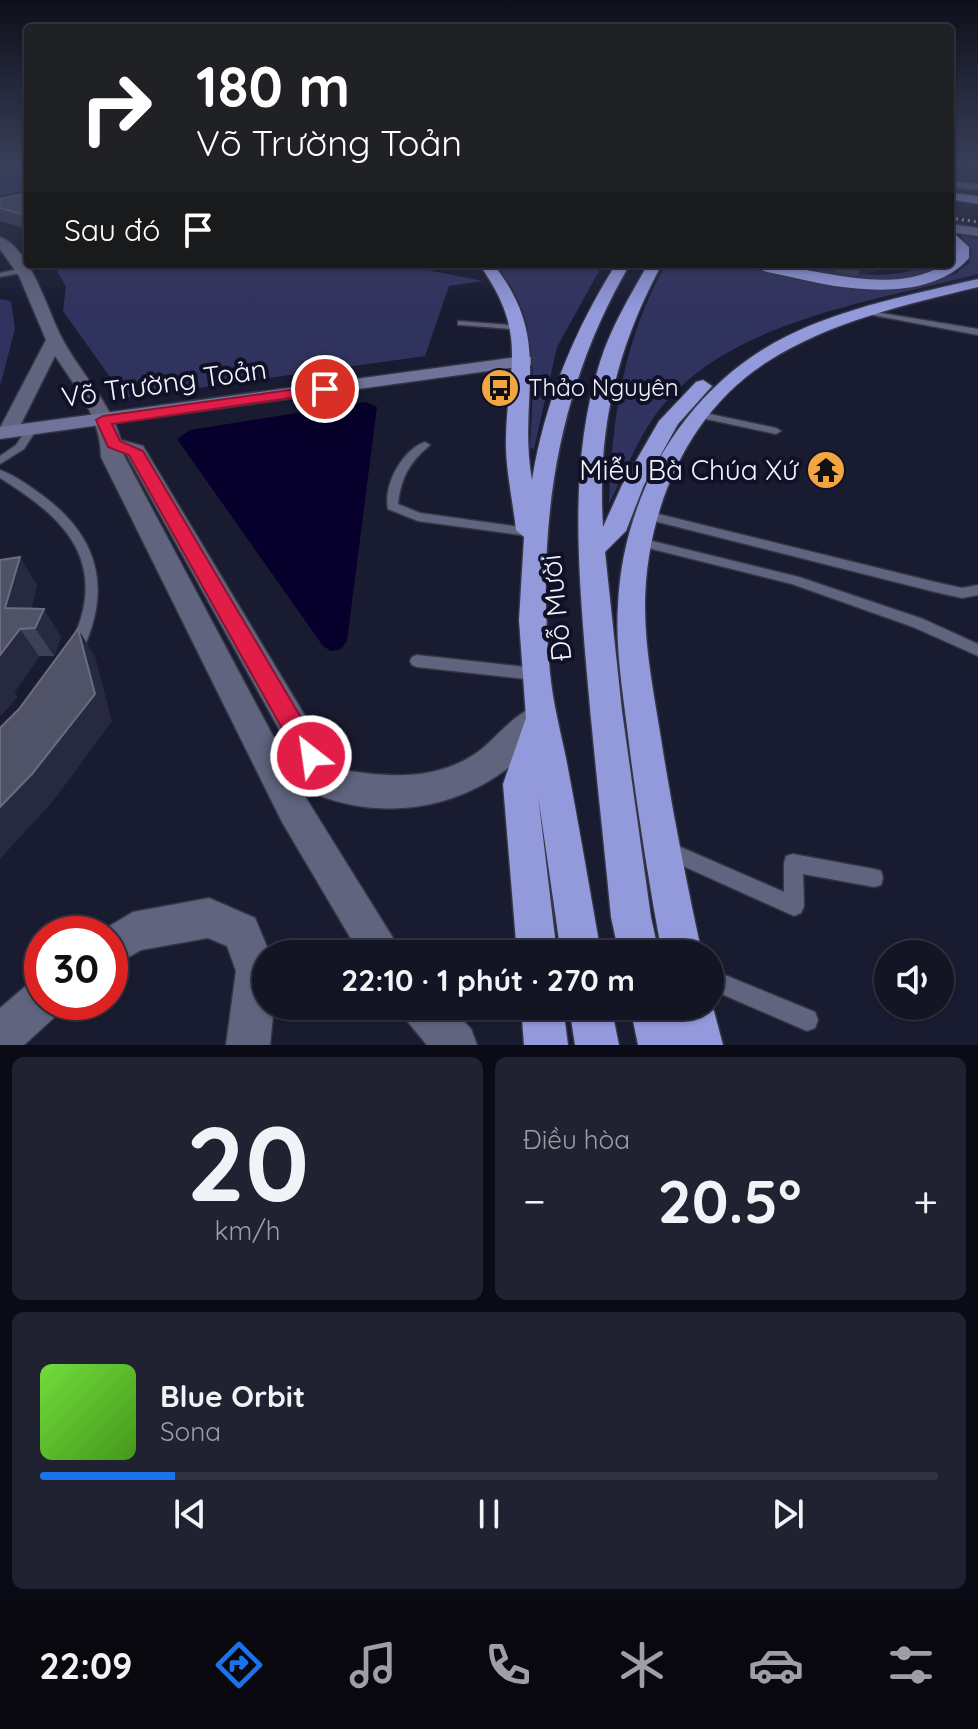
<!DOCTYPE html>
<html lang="vi">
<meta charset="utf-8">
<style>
body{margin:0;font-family:Quicksand,sans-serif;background:#202131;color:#f1f3f6;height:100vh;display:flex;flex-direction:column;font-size:30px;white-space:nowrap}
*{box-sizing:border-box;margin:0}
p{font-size:26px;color:#9d9ea6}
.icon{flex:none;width:44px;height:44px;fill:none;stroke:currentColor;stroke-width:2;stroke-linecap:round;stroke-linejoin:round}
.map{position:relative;height:1045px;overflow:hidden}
.panel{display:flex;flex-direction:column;gap:12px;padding:12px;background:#0a0b14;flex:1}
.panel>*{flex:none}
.guide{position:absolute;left:24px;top:24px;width:930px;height:244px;border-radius:8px;box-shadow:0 2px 6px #0004,0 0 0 2px #323341;background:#202124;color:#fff;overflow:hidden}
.buttons{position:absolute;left:874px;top:940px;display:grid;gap:16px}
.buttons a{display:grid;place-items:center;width:80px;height:80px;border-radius:50%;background:#131424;box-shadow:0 2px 6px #0004,0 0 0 2px #323341;font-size:40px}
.speed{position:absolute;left:24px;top:916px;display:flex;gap:16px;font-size:40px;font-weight:700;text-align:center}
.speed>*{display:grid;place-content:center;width:104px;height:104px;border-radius:50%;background:#131424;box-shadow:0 2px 6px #0004,0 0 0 2px #323341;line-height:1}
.speed .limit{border:12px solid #d22;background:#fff;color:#111}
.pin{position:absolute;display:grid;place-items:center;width:68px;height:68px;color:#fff;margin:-34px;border:4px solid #fff;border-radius:50%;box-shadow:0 2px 8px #0007}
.me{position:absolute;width:88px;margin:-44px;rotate:330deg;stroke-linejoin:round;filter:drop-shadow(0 0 6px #0008)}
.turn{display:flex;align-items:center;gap:28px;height:168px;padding:0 40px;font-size:36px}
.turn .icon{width:104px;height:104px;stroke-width:2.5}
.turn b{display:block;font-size:56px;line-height:68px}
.then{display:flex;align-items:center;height:76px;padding:0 40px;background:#0003;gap:16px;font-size:30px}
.big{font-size:60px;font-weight:700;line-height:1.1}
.panel .tile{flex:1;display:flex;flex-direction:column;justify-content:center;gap:12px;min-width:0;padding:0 28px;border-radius:12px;background:#202131}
.panel .dial{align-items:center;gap:0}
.dial b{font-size:104px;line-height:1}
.song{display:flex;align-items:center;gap:24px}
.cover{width:96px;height:96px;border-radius:12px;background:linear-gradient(135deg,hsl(100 70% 55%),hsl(100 70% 35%))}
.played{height:8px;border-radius:4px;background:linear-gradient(90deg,#1a73e8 15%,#323341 15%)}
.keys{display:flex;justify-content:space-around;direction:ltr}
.heat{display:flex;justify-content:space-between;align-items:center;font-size:44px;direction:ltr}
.panel .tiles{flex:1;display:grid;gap:12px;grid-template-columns:1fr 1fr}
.tile:last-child{grid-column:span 2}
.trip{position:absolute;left:252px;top:940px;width:472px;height:80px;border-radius:40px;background:#131424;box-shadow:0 2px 6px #0004,0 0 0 2px #323341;font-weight:700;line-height:80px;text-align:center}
.menu{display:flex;height:128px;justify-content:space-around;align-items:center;background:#08080e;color:#9d9ea6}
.menu .icon{width:56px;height:56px}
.menu .on{color:#1a73e8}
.menu b{font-size:36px;color:#f1f3f6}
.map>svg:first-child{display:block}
.green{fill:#31335f}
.water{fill:#07002c}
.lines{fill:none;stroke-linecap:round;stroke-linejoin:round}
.lane-casing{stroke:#343545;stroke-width:3}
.street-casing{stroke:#343545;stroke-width:3}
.secondary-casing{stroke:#343545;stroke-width:3}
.highway-casing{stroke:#343545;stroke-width:3}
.lane{fill:#61647e;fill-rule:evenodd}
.street{fill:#61647e;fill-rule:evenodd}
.secondary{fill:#70749a;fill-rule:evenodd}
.highway{fill:#939adc;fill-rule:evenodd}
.rail{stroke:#c3c4d0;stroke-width:3;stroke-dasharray:2 4;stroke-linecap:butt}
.wall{fill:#3d4056}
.shaded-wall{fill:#26293f}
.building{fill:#505367;stroke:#6a6c7f;stroke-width:2}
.route{fill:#e11d48;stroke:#92132f;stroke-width:2}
.labels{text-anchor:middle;stroke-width:8;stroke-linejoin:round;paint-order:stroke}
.far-poi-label{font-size:24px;fill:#f2f3fc;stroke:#101126;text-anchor:start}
.street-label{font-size:28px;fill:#f2f3fc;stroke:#101126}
.poi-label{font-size:28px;fill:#f2f3fc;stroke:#101126;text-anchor:end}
</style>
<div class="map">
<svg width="978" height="1045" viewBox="0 0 978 1045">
<rect width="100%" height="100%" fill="#191b30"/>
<g class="green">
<path d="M0,164H28V190L0,195Z"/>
<path d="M960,235L978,238V274C872,302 722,321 654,417C636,443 623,475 609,504C612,419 623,339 666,264H749L816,280L930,282L955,274L969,263L972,250Z"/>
<path d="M53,264H398L483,281L449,286L425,356L125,398L63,311L66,287Z"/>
<path d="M494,264H603L557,347L534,449L530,448C533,383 542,316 494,264Z"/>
<path d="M770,264C822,264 874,287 924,266L922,264H943C896,295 821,276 770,264Z"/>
<path d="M0,299L11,301L15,329L0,386Z"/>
</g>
<path class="water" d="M366,402L377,407L347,641L341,649L331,651L323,646L177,439L190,430Z"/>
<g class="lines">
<defs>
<g id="lane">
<path d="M28,252V256L16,260L13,258Z"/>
<path d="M23,268H26V272L0,277V273Z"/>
<path d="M869,311L978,329V335L872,315L868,313Z"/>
<path d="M458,321L510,325L514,327L510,329L461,325H458Z"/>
<path d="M696,411L776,428L781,431L776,434L692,416V412Z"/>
<path d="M32,426L37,429L24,449L0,464V456L16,445L28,427Z"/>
<path d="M425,442L430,445C410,462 401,477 398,504L420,513L528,528L532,529L534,532L532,535L528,536L418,521L388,509C383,485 402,450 425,442Z"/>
<path d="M0,470C15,475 29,486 42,495C99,537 112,588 82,652L77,654L72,652L70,648C73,638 78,628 81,618C101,549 53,511 0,478Z"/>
<path d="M646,511L935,582L962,588L978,585V595L962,598L935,592L642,518L640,515Z"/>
<path d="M640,538L799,577L923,619L978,644V656L913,627L792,584L636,545L634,542L636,539Z"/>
<path d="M417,655L535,668L540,670L542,674L540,678L535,680L417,667L412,665L410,661L412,657Z"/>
<path d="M669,842L784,892V863L786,856L793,854L874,869L881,871L883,878L881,885L874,887L803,874L804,906L801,913L794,916L663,857L660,851L663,845Z"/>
<path d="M710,969L815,1012L818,1020L815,1028L807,1031L710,989Z"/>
</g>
<g id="street">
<path d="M0,237C32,249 48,314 64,342C83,376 110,402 121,440L143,446L146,451L337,769C386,777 432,782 475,754C497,740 523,698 550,708L555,718C547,734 532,748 518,760C461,809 386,822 315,794L127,455L123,454L306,798L403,954H360L282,822L101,457C101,418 76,387 55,356L15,436L0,435V428L46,340L19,276L0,249Z"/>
<path d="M209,898L255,918L270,954H266V1006H274L270,1045H226L236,971L227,946L208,938L141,950L110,968V934H96L133,912Z"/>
<path d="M42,979V1002H62L57,1015L24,1045H0V1008L27,985Z"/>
<path d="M401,1006H450L471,1029L477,1045H427L407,1021Z"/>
</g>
<g id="secondary">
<path d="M950,181L978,184V190L950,187Z"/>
<path d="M950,224L978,228V236L950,232Z"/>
<path d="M525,356L531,357V365L0,439V427Z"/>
</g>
<g id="highway">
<path d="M950,193L978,196V204L950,199Z"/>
<path d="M950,230L969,247V258C928,304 844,290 791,277C778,274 760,272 750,264C819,264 895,304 955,257Z"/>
<path d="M479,264H493C555,341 517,395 532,480C545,401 574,331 616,264H630C556,390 536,528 550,673C553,704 561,733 567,763C579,827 590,890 601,954H561L538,795L557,954H517L503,784L526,718L519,620L524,537L516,530C513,503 507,476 506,449C505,369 532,338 479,264Z"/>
<path d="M648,264H662C616,349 597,430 603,527L622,485L659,421L696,382L703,380L712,386L678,424L644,485L626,531L605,552L622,711L651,917L659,954H619L611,917C603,832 593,748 586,663C578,563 569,460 600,362C611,327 630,296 648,264Z"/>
<path d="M978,279V287C905,305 831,321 767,362C686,413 645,514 645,607C645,653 655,699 662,745C673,815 687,885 702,954H662C649,884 638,814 629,744C624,698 615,652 618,605C623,493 685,387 787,336C846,307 914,294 978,279Z"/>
<path d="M710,996L723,1045H638L630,1006H710Z"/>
<path d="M521,1006H563L568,1045H524Z"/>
<path d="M569,1006H611L619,1045H575Z"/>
</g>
</defs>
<use href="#lane" class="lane-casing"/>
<use href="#street" class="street-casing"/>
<use href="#secondary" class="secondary-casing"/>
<use href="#highway" class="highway-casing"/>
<use href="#lane" class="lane"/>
<use href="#street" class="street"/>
<use href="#secondary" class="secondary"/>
<use href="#highway" class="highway"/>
<path class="rail" d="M950,218L978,222"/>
</g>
<g class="wall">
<path d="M28,193V229L0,221V199Z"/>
<path d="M402,264H431L423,269Z"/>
<path d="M818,264H891L890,268L858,275L837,272Z"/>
<path d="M0,560L37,585L31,609L61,637L54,656H39L14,693L17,697L0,716Z"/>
</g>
<g class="shaded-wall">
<path d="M423,264H431L423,269Z"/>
<path d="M862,264H891L890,268L858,275Z"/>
<path d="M20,557L37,585L26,629L5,608Z"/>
<path d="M44,609L61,637L54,656L35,628Z"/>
<path d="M20,629L39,656L14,693L17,697L0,716V655Z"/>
<path d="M78,629L95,656L112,721L54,800L0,859V807Z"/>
</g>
<g class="building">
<path d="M28,193V216L0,208V199Z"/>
<path d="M20,557L5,608L44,609L35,628L20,629L0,655V560Z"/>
<path d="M78,629L95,694L32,774L0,807V728L19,709Z"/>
</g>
<linearGradient id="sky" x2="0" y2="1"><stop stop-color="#0e0f1a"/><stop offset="0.53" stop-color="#383f59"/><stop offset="1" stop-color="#383f59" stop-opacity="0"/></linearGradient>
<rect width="978" height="310" fill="url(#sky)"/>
<path class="route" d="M325,385L332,389L330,392L112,424L120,441L143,451L319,748L323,756L319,764L311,767L302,764L129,455L108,447L96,420L103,416Z"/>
<defs>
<symbol id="bus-disc" viewBox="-11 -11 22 22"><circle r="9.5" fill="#f2a541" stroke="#101126"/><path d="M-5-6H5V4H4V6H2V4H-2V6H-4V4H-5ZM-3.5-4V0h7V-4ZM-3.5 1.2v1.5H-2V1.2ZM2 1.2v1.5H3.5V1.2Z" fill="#111"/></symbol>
<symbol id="temple-disc" viewBox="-11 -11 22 22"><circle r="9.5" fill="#f2a541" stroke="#101126"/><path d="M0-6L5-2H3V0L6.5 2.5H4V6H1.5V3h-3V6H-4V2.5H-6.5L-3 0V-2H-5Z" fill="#111"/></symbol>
</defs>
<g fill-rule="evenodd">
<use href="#bus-disc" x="478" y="366" width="44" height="44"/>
<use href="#temple-disc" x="804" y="448" width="44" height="44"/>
</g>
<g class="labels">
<g class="far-poi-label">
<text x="528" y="396">Thảo Nguyên</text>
</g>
<g class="street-label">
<text transform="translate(164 383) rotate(-8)" y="10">Võ Trường Toản</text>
<text transform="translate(556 608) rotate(-96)" y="10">Đỗ Mười</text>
</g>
<g class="poi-label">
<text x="798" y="480">Miễu Bà Chúa Xứ</text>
</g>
</g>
</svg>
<div class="buttons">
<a><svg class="icon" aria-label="sound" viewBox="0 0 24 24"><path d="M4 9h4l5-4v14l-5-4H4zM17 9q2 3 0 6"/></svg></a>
</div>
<div class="speed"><div class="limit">30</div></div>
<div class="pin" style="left:325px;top:389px;background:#d93025"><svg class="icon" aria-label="arrive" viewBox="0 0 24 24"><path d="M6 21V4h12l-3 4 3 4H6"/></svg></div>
<svg class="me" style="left:311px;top:756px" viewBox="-20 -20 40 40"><circle r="17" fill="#e11d48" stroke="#fff" stroke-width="3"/><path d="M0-11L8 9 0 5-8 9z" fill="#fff"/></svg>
<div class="trip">22:10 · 1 phút · 270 m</div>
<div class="guide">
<div class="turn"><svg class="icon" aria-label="right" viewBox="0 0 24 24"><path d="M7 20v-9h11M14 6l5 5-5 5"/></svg><div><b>180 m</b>Võ Trường Toản</div></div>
<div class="then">Sau đó<svg class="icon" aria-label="arrive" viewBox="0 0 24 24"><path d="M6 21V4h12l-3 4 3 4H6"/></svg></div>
</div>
</div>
<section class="panel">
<div class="tiles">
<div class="tile dial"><b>20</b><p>km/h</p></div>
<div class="tile"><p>Điều hòa</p>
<div class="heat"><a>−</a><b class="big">20.5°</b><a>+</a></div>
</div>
<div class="tile">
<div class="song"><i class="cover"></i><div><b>Blue Orbit</b><p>Sona</p></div></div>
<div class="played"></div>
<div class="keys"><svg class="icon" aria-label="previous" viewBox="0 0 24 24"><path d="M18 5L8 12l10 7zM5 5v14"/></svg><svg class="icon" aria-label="pause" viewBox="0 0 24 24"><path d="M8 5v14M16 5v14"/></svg><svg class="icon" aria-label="next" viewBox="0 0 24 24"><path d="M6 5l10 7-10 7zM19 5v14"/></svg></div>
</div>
</div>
</section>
<nav class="menu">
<b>22:09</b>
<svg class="icon on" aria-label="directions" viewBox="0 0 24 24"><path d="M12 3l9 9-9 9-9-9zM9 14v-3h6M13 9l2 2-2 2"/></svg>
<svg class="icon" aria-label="music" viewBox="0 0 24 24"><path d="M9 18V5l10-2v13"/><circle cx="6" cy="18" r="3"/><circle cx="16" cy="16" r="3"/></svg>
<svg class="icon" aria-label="phone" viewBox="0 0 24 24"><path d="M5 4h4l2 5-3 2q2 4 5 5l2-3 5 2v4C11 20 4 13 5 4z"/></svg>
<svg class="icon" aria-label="climate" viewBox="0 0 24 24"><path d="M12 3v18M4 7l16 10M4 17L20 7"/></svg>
<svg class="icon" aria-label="car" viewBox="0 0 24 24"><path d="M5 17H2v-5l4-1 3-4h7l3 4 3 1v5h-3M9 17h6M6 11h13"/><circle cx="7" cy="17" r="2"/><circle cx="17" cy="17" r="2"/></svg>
<svg class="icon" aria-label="filters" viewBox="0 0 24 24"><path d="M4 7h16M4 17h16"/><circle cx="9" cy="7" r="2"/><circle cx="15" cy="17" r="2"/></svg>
</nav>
